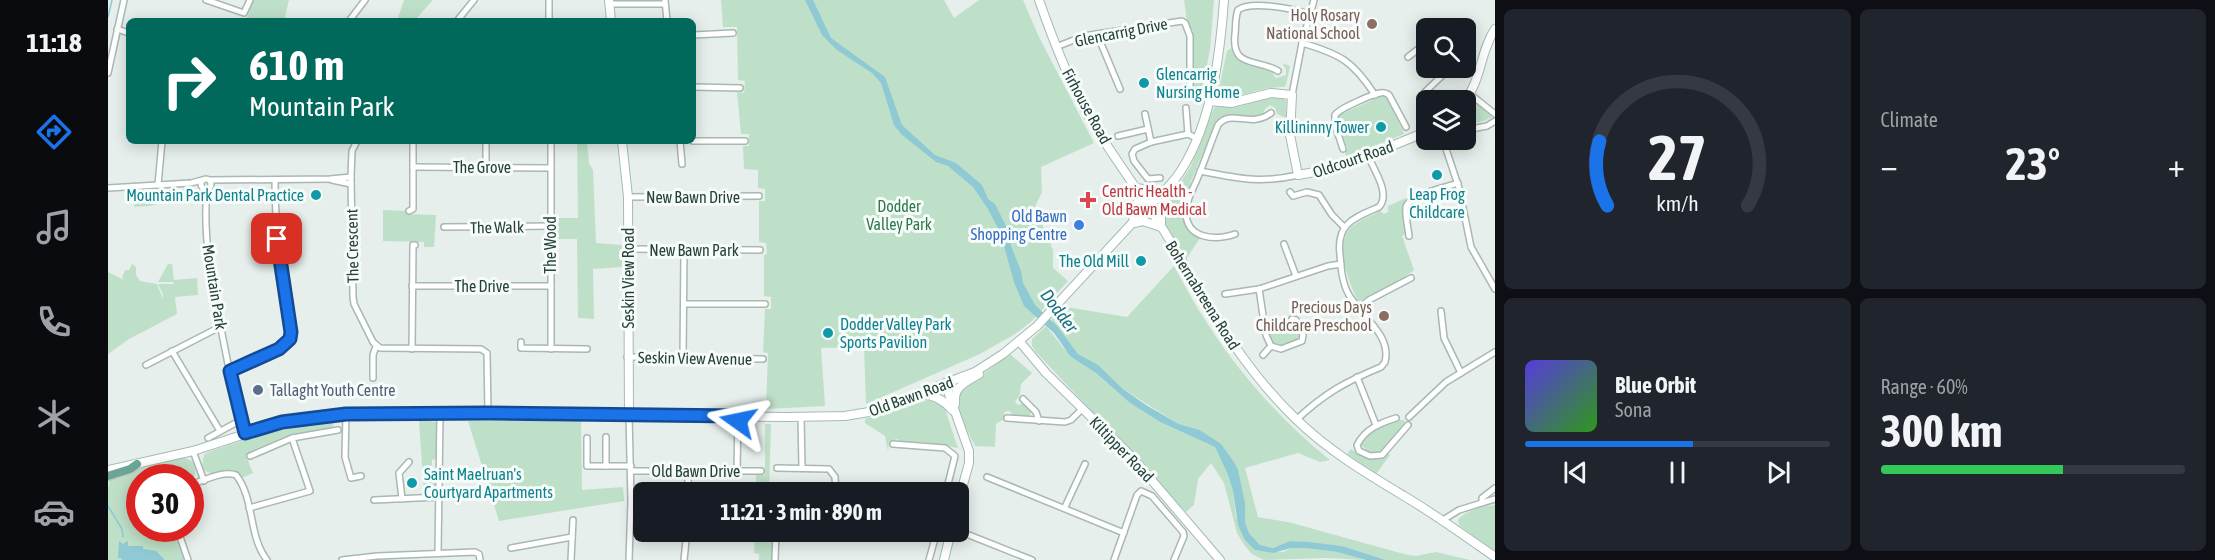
<!DOCTYPE html>
<meta charset="utf-8">
<style>
body{margin:0;font-family:"Asap Condensed",sans-serif;background:#20242c;color:#f1f3f6;height:100vh;display:flex;flex-direction:column;font-size:22px;white-space:nowrap}
*{box-sizing:border-box;margin:0}
p{font-size:20px;color:#9ea1a6}
.icon{flex:none;width:33px;height:33px;fill:none;stroke:currentColor;stroke-width:2;stroke-linecap:round;stroke-linejoin:round}
.map{position:relative;flex:1;overflow:hidden}
.details{display:flex;flex-direction:column;gap:9px;padding:9px;background:#0d0f14;width:720px}
.details>*{flex:none}
.top-card{position:absolute;left:18px;top:18px;width:570px;height:126px;border-radius:9px;box-shadow:0 3px 15px #0003;background:#00695c;color:#fff;overflow:hidden}
.fabs{position:absolute;left:1308px;top:18px;display:grid;gap:12px}
.fabs a{display:grid;place-items:center;width:60px;height:60px;border-radius:9px;background:#171b24;box-shadow:0 3px 15px #0003;font-size:30px}
.speed{position:absolute;left:18px;top:464px;display:flex;gap:12px;font-size:30px;font-weight:700;text-align:center}
.speed>*{display:grid;place-content:center;width:78px;height:78px;border-radius:50%;background:#171b24;box-shadow:0 3px 15px #0003;line-height:1}
.speed .limit{border:9px solid #d22;background:#fff;color:#111}
.pin{position:absolute;display:grid;place-items:center;width:51px;height:51px;color:#fff;margin:-26px;border-radius:12px;box-shadow:0 3px 9px #0006}
.me{position:absolute;width:66px;margin:-33px;rotate:282deg;stroke-linejoin:round;filter:drop-shadow(0 0 4px #0008)}
.turn{display:flex;align-items:center;gap:21px;height:126px;padding:0 24px;font-size:27px}
.turn .icon{width:78px;height:78px;stroke-width:2.5}
.turn b{display:block;font-size:42px;line-height:51px}
.big{font-size:45px;font-weight:700;line-height:1.1}
.details .card{flex:1;display:flex;flex-direction:column;justify-content:center;gap:9px;min-width:0;padding:0 21px;border-radius:9px;background:#20242c}
.details .dial{align-items:center;gap:0}
.dial svg{height:156px;overflow:visible;fill:none;stroke:#363941;stroke-width:7;stroke-linecap:round;text-anchor:middle}
.dial text{fill:#f1f3f6;stroke:none}
.song{display:flex;align-items:center;gap:18px}
.cover{width:72px;height:72px;border-radius:9px;background:linear-gradient(135deg,hsl(250 70% 55%),hsl(110 70% 35%))}
.played{height:6px;border-radius:3px;background:linear-gradient(90deg,#1a73e8 55%,#363941 55%)}
.keys{display:flex;justify-content:space-around;direction:ltr}
.heat{display:flex;justify-content:space-between;align-items:center;font-size:33px;direction:ltr}
.charge{height:9px;border-radius:4px;background:linear-gradient(90deg,#34c759 60%,#363941 0)}
.details .tiles{flex:1;display:grid;gap:9px;grid-template-columns:repeat(2,1fr)}
.trip{position:absolute;left:525px;top:482px;width:336px;height:60px;border-radius:9px;background:#171b24;box-shadow:0 3px 15px #0003;font-weight:700;line-height:60px;text-align:center}
main{display:flex;flex:1;min-height:0}
.tab-bar{display:flex;flex-direction:column;width:108px;justify-content:space-around;align-items:center;background:#090b0e;color:#9ea1a6}
.tab-bar .icon{width:42px;height:42px}
.tab-bar .current{color:#1a73e8}
.tab-bar b{font-size:27px;color:#f1f3f6}
.map>svg:first-child{display:block}
.green{fill:#bfe0c8}
.water{fill:#8ec9d4}
.lines{fill:none;stroke-linecap:round;stroke-linejoin:round}
.stream{stroke:#8ec9d4;stroke-width:1.5}
.street-casing{stroke:#a8b8b2;stroke-width:8}
.secondary-casing{stroke:#a4bbb3;stroke-width:10}
.primary-casing{stroke:#c2cac8;stroke-width:11}
.street{stroke:#fff;stroke-width:5}
.secondary{stroke:#fff;stroke-width:8}
.primary{stroke:#6aa596;stroke-width:8}
.route-casing{stroke:#114b97;stroke-width:15}
.route{stroke:#1a73e8;stroke-width:10}
.education-dot{fill:#8d6e63;stroke:#f7fbf9;stroke-width:2}
.culture-dot{fill:#0f9aa8;stroke:#f7fbf9;stroke-width:2}
.health-dot{fill:#e0444e;stroke:#f7fbf9;stroke-width:2}
.shop-dot{fill:#3f7fe0;stroke:#f7fbf9;stroke-width:2}
.service-dot{fill:#5c6f8a;stroke:#f7fbf9;stroke-width:2}
.labels{text-anchor:middle;stroke-width:6;stroke-linejoin:round;paint-order:stroke}
.education-label{font-size:16px;fill:#785e54;stroke:#f7fbf9;text-anchor:end}
.street-label{font-size:16px;fill:#24423a;stroke:#f7fbf9}
.culture-label{font-size:16px;fill:#0d838f;stroke:#f7fbf9;text-anchor:start}
.health-label{font-size:16px;fill:#be3a42;stroke:#f7fbf9;text-anchor:start}
.park-label{font-size:16px;fill:#2d7a4b;stroke:#f7fbf9}
.shop-label{font-size:16px;fill:#366cbe;stroke:#f7fbf9;text-anchor:end}
.service-label{font-size:16px;fill:#4e5e75;stroke:#f7fbf9;text-anchor:start}
.water-label{font-size:18px;font-style:italic;fill:#1c6f80;stroke:#f7fbf9}
</style>
<main>
<nav class="tab-bar">
<b>11:18</b>
<svg class="icon current" aria-label="directions" viewBox="0 0 24 24"><path d="M12 3l9 9-9 9-9-9zM9 14v-3h6M13 9l2 2-2 2"/></svg>
<svg class="icon" aria-label="music" viewBox="0 0 24 24"><path d="M9 18V5l10-2v13"/><circle cx="6" cy="18" r="3"/><circle cx="16" cy="16" r="3"/></svg>
<svg class="icon" aria-label="phone" viewBox="0 0 24 24"><path d="M5 4h4l2 5-3 2q2 4 5 5l2-3 5 2v4C11 20 4 13 5 4z"/></svg>
<svg class="icon" aria-label="climate" viewBox="0 0 24 24"><path d="M12 3v18M4 7l16 10M4 17L20 7"/></svg>
<svg class="icon" aria-label="car" viewBox="0 0 24 24"><path d="M5 17H2v-5l4-1 3-4h7l3 4 3 1v5h-3M9 17h6M6 11h13"/><circle cx="7" cy="17" r="2"/><circle cx="17" cy="17" r="2"/></svg>
</nav>
<div class="map">
<svg width="1387" height="560" viewBox="0 0 1387 560">
<rect width="100%" height="100%" fill="#e6efeb"/>
<g class="green">
<path d="M145,0H181L176,21H138Z"/>
<path d="M296,0H325L306,21H289Z"/>
<path d="M613,0H836L846,18L871,0H915L931,37L986,143L933,167L934,192L927,207L945,250V268L960,281L924,321L907,334L872,354L758,404L756,347L713,348L717,406L658,409L660,353L655,352L657,309H663V297L656,296V255L659,254L658,243L651,242V201H657V189L650,188V170L636,169L635,146H641V134H633L629,92L636,93L637,81L630,80L629,27H615Z"/>
<path d="M1076,0H1106L1102,49L1093,98L1079,101L1078,99L1088,95L1086,86L1085,31L1079,22Z"/>
<path d="M1123,48C1130,66 1143,63 1159,68C1164,70 1165,75 1168,78L1178,75V69L1174,63L1182,66L1178,85L1176,87C1154,86 1133,100 1112,95L1111,89L1119,51Z"/>
<path d="M1276,95L1279,97L1296,134L1238,157L1237,151L1240,149L1230,124L1231,115Z"/>
<path d="M1165,96L1174,97L1178,101V118L1169,114L1167,108L1162,105L1157,109L1154,116L1139,118L1118,115L1108,122C1101,142 1072,198 1075,216C1077,226 1084,233 1092,238L1077,261L1060,230L1056,218L1062,199L1083,166L1105,110L1107,107L1127,106Z"/>
<path d="M1365,102L1379,111L1384,117L1376,121L1358,125V109Z"/>
<path d="M469,141H479L481,163L485,170L488,243L514,245V267L485,269L486,319L470,318L469,239H447L446,218H470Z"/>
<path d="M84,189L90,191L59,194V201L42,206L26,207L27,202L32,197L33,192Z"/>
<path d="M1298,198L1294,206L1298,233L1294,236L1306,270L1284,286L1264,294L1251,302C1241,286 1228,248 1240,231C1247,221 1262,217 1272,211L1276,214L1280,212V206Z"/>
<path d="M275,210L299,211V214L328,215L326,247H316V242L275,241Z"/>
<path d="M24,264L28,267V275L32,281L49,284L55,299V294L50,284H66L65,282H50L60,264H64L66,280L89,278L90,295L67,297L69,314L21,339L0,354V272L16,280L14,278L17,270H21Z"/>
<path d="M1066,266C1077,286 1088,307 1101,326C1134,377 1175,422 1222,460L1212,462L1190,453L1137,468L1150,517L1184,523L1296,554L1308,556L1328,552L1362,560H1278L1234,546L1182,541L1165,548L1152,545L1141,533L1137,522V503L1126,462L1104,438L1092,430L1071,424L1015,389L990,366L970,354L943,320L958,307L1019,317Z"/>
<path d="M1177,317L1181,325H1187L1191,337L1190,340L1171,347L1163,343L1159,325Z"/>
<path d="M938,326L957,350L988,373L1022,403L1052,422L1107,447L1120,475L1125,491L1128,517L1147,550L1175,552L1183,548H1197L1229,552L1258,560L1218,558L1156,560L1144,554L1137,546L1129,533L1116,483L1103,463L1090,479L1086,505L1078,512L928,352L924,346V339Z"/>
<path d="M902,354L924,373L913,384L912,395L907,402L910,405L916,403L922,408L923,413L920,417L904,415L902,411L896,412V419L888,424L887,447L867,446C861,433 851,417 850,403C848,384 867,380 879,371C887,366 894,359 902,354Z"/>
<path d="M819,399L828,400L836,406L850,448L816,442H792L790,439L781,441L780,451L777,436L757,423V419Z"/>
<path d="M311,420L332,422L331,458L324,460V477L327,478V493L316,494Z"/>
<path d="M1293,420H1296L1298,425L1274,452L1262,453L1252,444C1262,429 1277,424 1293,420Z"/>
<path d="M226,421L224,430L184,438L138,456L145,473L134,478L127,471C113,471 89,482 96,455C103,450 113,448 121,445C156,433 190,426 226,421Z"/>
<path d="M360,421H473L474,490L515,487L516,501L391,521Z"/>
<path d="M657,424H663L661,492H648V475H657Z"/>
<path d="M1243,449C1255,457 1268,463 1280,453L1282,455L1268,474L1239,454Z"/>
<path d="M75,457L84,461C88,469 89,475 83,482L82,477H32V528H66L77,560H0V488L3,476Z"/>
<path d="M1387,505V552L1351,525L1350,520C1356,511 1376,506 1387,505Z"/>
<path d="M655,531L665,532L664,560H651V554L646,553L647,533L655,534Z"/>
</g>
<g class="water">
<path d="M697,0H705L723,38L777,77L794,125L827,155L848,163L874,185L880,199L887,204L898,226L903,246L913,271L915,283L927,305L949,326L970,354L990,365L1015,389L1038,405L1071,424L1092,430L1113,444L1126,462L1130,470L1137,503V522L1141,533L1152,545L1165,548L1182,541L1200,542L1234,546L1278,560H1258L1229,552L1197,548H1183L1165,553L1147,550L1137,540L1130,525L1125,491L1120,475L1107,447L1052,422L1022,403L988,373L962,356L946,333L916,306L906,282L892,232L880,209L865,187L840,166L828,162L793,134L786,125L773,83L764,73L729,50L714,35Z"/>
<path d="M11,541L15,544L20,541V546H35V549L48,551L57,560H14L13,558H10Z"/>
</g>
<g class="lines">
<g class="stream">
<path d="M0,17L4,0"/>
<path d="M0,506L14,529L15,537"/>
</g>
<defs>
<g id="street">
<path d="M98,0L136,13L142,0"/>
<path d="M557,0L559,21"/>
<path d="M502,4H557"/>
<path d="M241,21L257,0"/>
<path d="M349,21L366,0"/>
<path d="M441,21V0"/>
<path d="M1336,28L1341,23"/>
<path d="M9,29L21,33"/>
<path d="M989,34L1012,89"/>
<path d="M585,35L625,33"/>
<path d="M1194,43C1232,54 1245,61 1267,95"/>
<path d="M948,47L976,36L1074,21L1077,23L1082,36V85"/>
<path d="M1300,57L1318,43"/>
<path d="M1358,67L1372,70"/>
<path d="M1170,71C1149,58 1123,69 1127,34C1128,26 1127,18 1130,10C1143,0 1185,9 1201,14"/>
<path d="M0,73L16,0"/>
<path d="M585,87L632,88"/>
<path d="M1317,92L1342,68"/>
<path d="M1362,94L1387,114"/>
<path d="M1184,95L1194,43L1206,0"/>
<path d="M1078,108L1080,134"/>
<path d="M1037,114L1043,142"/>
<path d="M1358,130L1379,126L1387,121"/>
<path d="M1010,136L1040,129"/>
<path d="M1335,140L1351,188L1363,247L1387,289"/>
<path d="M249,141L244,151L243,177L245,297L246,304L265,342L272,348L373,349L379,353L380,413"/>
<path d="M378,141V167"/>
<path d="M572,141L574,164"/>
<path d="M585,141H637"/>
<path d="M1235,149L1227,125V115C1232,108 1263,95 1272,93C1278,92 1277,93 1281,95L1298,127"/>
<path d="M305,167L443,168"/>
<path d="M1092,171C1130,178 1151,184 1190,175"/>
<path d="M1052,178L1040,179L1026,161L1024,154L1027,149L1043,142L1080,134L1088,138"/>
<circle cx="98" cy="184" r="5"/>
<path d="M101,180L222,179L243,177"/>
<path d="M224,180L243,184"/>
<path d="M50,185L54,141"/>
<path d="M0,188L83,183L94,180"/>
<path d="M99,189C94,241 106,293 116,344C122,373 127,404 137,433"/>
<path d="M1182,192L1185,196L1199,192L1211,195L1224,215L1236,227"/>
<path d="M520,197L651,196"/>
<path d="M301,211L305,209V142"/>
<path d="M336,227L442,226"/>
<path d="M1127,234C1107,241 1078,239 1078,212C1078,199 1086,188 1090,177C1097,160 1103,142 1110,125C1123,108 1142,129 1163,113"/>
<path d="M1301,236C1300,227 1297,216 1298,207C1300,195 1339,187 1350,183"/>
<path d="M1176,244L1188,276"/>
<path d="M520,249L652,250"/>
<path d="M304,286H443"/>
<path d="M1151,289L1158,335L1163,346L1173,349L1194,341L1195,335L1188,320L1184,319"/>
<path d="M1117,294L1151,289L1220,266L1233,264"/>
<path d="M576,304H657"/>
<path d="M1251,308L1261,300L1303,278"/>
<path d="M1333,311L1336,338L1353,373"/>
<path d="M413,342V348L479,349"/>
<path d="M304,349L305,245H307"/>
<path d="M443,349V141"/>
<path d="M64,351L112,431"/>
<path d="M1155,355L1163,346"/>
<path d="M519,357L655,359"/>
<path d="M575,358L576,251"/>
<path d="M38,365L106,330"/>
<path d="M122,371L171,349L182,339L183,332C173,281 167,231 167,180"/>
<path d="M1249,377L1268,425"/>
<path d="M265,378V355L268,346"/>
<path d="M915,399L928,412L931,421"/>
<path d="M238,414L237,457L243,478L253,476"/>
<path d="M521,415L523,501L521,560"/>
<path d="M693,417L694,468"/>
<path d="M1301,417L1338,382L1387,352"/>
<path d="M899,418L957,422L963,420L974,409"/>
<path d="M1288,418C1272,423 1257,429 1249,445L1251,451L1262,456L1274,455L1300,425"/>
<path d="M1188,420C1217,393 1237,382 1273,367L1277,362C1284,335 1253,316 1241,295C1234,283 1233,268 1232,255C1228,223 1246,218 1271,207C1283,194 1266,170 1260,156"/>
<path d="M498,437V466"/>
<path d="M100,438L133,420"/>
<path d="M479,438V466H523"/>
<path d="M785,444L837,448L847,456L838,492"/>
<path d="M85,451L96,481"/>
<path d="M142,456L184,438L230,430"/>
<path d="M669,468L721,469L727,477L728,492"/>
<path d="M523,471H653"/>
<path d="M629,471L630,416"/>
<path d="M879,477L1016,533"/>
<path d="M82,485C95,481 115,470 128,475C147,499 140,536 159,560"/>
<path d="M580,492V471"/>
<path d="M294,499L291,473L301,462"/>
<path d="M266,500L331,497"/>
<path d="M1374,502V498L1387,488"/>
<path d="M957,507L977,464"/>
<path d="M141,508L202,491L184,438"/>
<path d="M1335,520L1351,510L1387,499"/>
<path d="M69,528L80,560"/>
<path d="M861,535L924,560"/>
<path d="M403,548L464,537"/>
<path d="M330,553L332,414"/>
<path d="M234,560L269,556L367,552L371,554L372,560"/>
<path d="M463,560L465,520"/>
<path d="M576,560L579,531"/>
<path d="M667,560L668,531"/>
<path d="M821,560L829,531"/>
<path d="M1006,560L1029,495L1033,491L1044,496L1075,532L1076,536L1066,560"/>
</g>
<g id="secondary">
<path d="M501,0L503,21"/>
<path d="M931,0C945,40 960,80 981,117C1006,159 1036,197 1061,239C1099,303 1134,368 1189,420C1221,451 1258,473 1296,496C1328,515 1357,536 1387,557"/>
<path d="M1357,100C1374,79 1372,51 1387,29"/>
<path d="M1101,101L1123,103L1163,93L1184,95L1182,135L1190,175L1229,168L1318,132"/>
<path d="M514,141L520,197L521,415"/>
<path d="M1029,188L1049,192L1057,190"/>
<path d="M1025,222L1030,200L1029,190"/>
<path d="M1026,223L1035,221L1053,227"/>
<path d="M1053,227V210L1058,191"/>
<path d="M912,342L938,373L1023,456L1112,560"/>
<path d="M837,383L861,451V463L850,503"/>
<path d="M814,394C827,395 836,400 844,410"/>
<path d="M847,404C845,386 858,382 871,374"/>
<path d="M0,470L85,451L174,422L238,414L380,413L680,417L737,416L761,412L867,372L895,354L929,326L1040,206C1053,195 1065,184 1074,169C1104,121 1112,55 1116,0"/>
<path d="M836,560L843,531"/>
</g>
<path id="primary" d="M0,476L22,469L29,464"/>
</defs>
<use href="#street" class="street-casing"/>
<use href="#secondary" class="secondary-casing"/>
<use href="#primary" class="primary-casing"/>
<use href="#street" class="street"/>
<use href="#secondary" class="secondary"/>
<use href="#primary" class="primary"/>
</g>
<g class="lines">
<defs>
<path id="route" d="M169,239L183,332L182,339L171,349L122,371L137,433L174,422L238,414L380,413L630,416V421"/>
</defs>
<use href="#route" class="route-casing"/>
<use href="#route" class="route"/>
</g>
<g class="education-dot">
<circle cx="1264" cy="24" r="6"/>
<circle cx="1276" cy="316" r="6"/>
</g>
<g class="culture-dot">
<circle cx="1036" cy="83" r="6"/>
<circle cx="1273" cy="127" r="6"/>
<circle cx="1329" cy="175" r="6"/>
<circle cx="208" cy="195" r="6"/>
<circle cx="1033" cy="261" r="6"/>
<circle cx="720" cy="333" r="6"/>
<circle cx="304" cy="483" r="6"/>
</g>
<path class="health-dot" d="M977 191h6v6h6v6h-6v6h-6v-6h-6v-6h6z"/>
<circle class="shop-dot" cx="971" cy="225" r="6"/>
<circle class="service-dot" cx="150" cy="390" r="6"/>
<g class="labels">
<g class="education-label">
<text x="1252" y="21">Holy Rosary<tspan x="1252" dy="18">National School</tspan></text>
<text x="1264" y="313">Precious Days<tspan x="1264" dy="18">Childcare Preschool</tspan></text>
</g>
<g class="street-label">
<text transform="translate(1013 32) rotate(-11)" y="6">Glencarrig Drive</text>
<text transform="translate(979 106) rotate(61)" y="6">Firhouse Road</text>
<text transform="translate(1245 159) rotate(-19)" y="6">Oldcourt Road</text>
<text x="374" y="173">The Grove</text>
<text x="585" y="203">New Bawn Drive</text>
<text transform="translate(389 227) rotate(-1)" y="6">The Walk</text>
<text transform="translate(442 245) rotate(-90)" y="6">The Wood</text>
<text transform="translate(244 246) rotate(-91)" y="6">The Crescent</text>
<text x="586" y="256">New Bawn Park</text>
<text transform="translate(520 278) rotate(-90)" y="6">Seskin View Road</text>
<text x="374" y="292">The Drive</text>
<text transform="translate(107 287) rotate(81)" y="6">Mountain Park</text>
<text transform="translate(1095 295) rotate(58)" y="6">Bohernabreena Road</text>
<text transform="translate(587 358) rotate(1)" y="6">Seskin View Avenue</text>
<text transform="translate(803 396) rotate(-20)" y="6">Old Bawn Road</text>
<text transform="translate(1014 449) rotate(46)" y="6">Kiltipper Road</text>
<text x="588" y="477">Old Bawn Drive</text>
</g>
<g class="culture-label">
<text x="1048" y="80">Glencarrig<tspan x="1048" dy="18">Nursing Home</tspan></text>
<text x="1261" y="133" text-anchor="end">Killininny Tower</text>
<text x="1329" y="200" text-anchor="middle">Leap Frog<tspan x="1329" dy="18">Childcare</tspan></text>
<text x="196" y="201" text-anchor="end">Mountain Park Dental Practice</text>
<text x="1021" y="267" text-anchor="end">The Old Mill</text>
<text x="732" y="330">Dodder Valley Park<tspan x="732" dy="18">Sports Pavilion</tspan></text>
<text x="316" y="480">Saint Maelruan's<tspan x="316" dy="18">Courtyard Apartments</tspan></text>
</g>
<g class="health-label">
<text x="994" y="197">Centric Health -<tspan x="994" dy="18">Old Bawn Medical</tspan></text>
</g>
<g class="park-label">
<text x="791" y="212">Dodder<tspan x="791" dy="18">Valley Park</tspan></text>
</g>
<g class="shop-label">
<text x="959" y="222">Old Bawn<tspan x="959" dy="18">Shopping Centre</tspan></text>
</g>
<g class="service-label">
<text x="162" y="396">Tallaght Youth Centre</text>
</g>
<g class="water-label">
<text transform="translate(951 311) rotate(53)" y="6">Dodder</text>
</g>
</g>
</svg>
<div class="fabs">
<a><svg class="icon" aria-label="search" viewBox="0 0 24 24"><circle cx="10" cy="10" r="6"/><path d="M15 15l6 6"/></svg></a>
<a><svg class="icon" aria-label="layers" viewBox="0 0 24 24"><path d="M12 4l9 5-9 5-9-5zM3 14l9 5 9-5"/></svg></a>
</div>
<div class="speed"><div class="limit">30</div></div>
<div class="pin" style="left:169px;top:239px;background:#d93025"><svg class="icon" aria-label="arrive" viewBox="0 0 24 24"><path d="M6 21V4h12l-3 4 3 4H6"/></svg></div>
<svg class="me" style="left:630px;top:421px" viewBox="-20 -20 40 40"><path d="M0-17L14 15 0 8-14 15z" fill="#1a73e8" stroke="#fff" stroke-width="4"/></svg>
<div class="trip">11:21 · 3 min · 890 m</div>
<div class="top-card">
<div class="turn"><svg class="icon" aria-label="right" viewBox="0 0 24 24"><path d="M7 20v-9h11M14 6l5 5-5 5"/></svg><div><b>610 m</b>Mountain Park</div></div>
</div>
</div>
<section class="details">
<div class="tiles">
<div class="card dial"><svg viewBox="0 0 100 80">
<path d="M14 69A42 42 0 1 1 86 69"/>
<path d="M14 69A42 42 0 0 1 10 36" stroke="#1a73e8"/>
<text x="50" y="56" font-size="32" font-weight="700">27</text>
<text x="50" y="72" font-size="11">km/h</text>
</svg></div>
<div class="card"><p>Climate</p>
<div class="heat"><a>−</a><b class="big">23°</b><a>+</a></div>
</div>
<div class="card">
<div class="song"><i class="cover"></i><div><b>Blue Orbit</b><p>Sona</p></div></div>
<div class="played"></div>
<div class="keys"><svg class="icon" aria-label="previous" viewBox="0 0 24 24"><path d="M18 5L8 12l10 7zM5 5v14"/></svg><svg class="icon" aria-label="pause" viewBox="0 0 24 24"><path d="M8 5v14M16 5v14"/></svg><svg class="icon" aria-label="next" viewBox="0 0 24 24"><path d="M6 5l10 7-10 7zM19 5v14"/></svg></div>
</div>
<div class="card"><p>Range · 60%</p><b class="big">300 km</b><div class="charge"></div></div>
</div>
</section>
</main>
